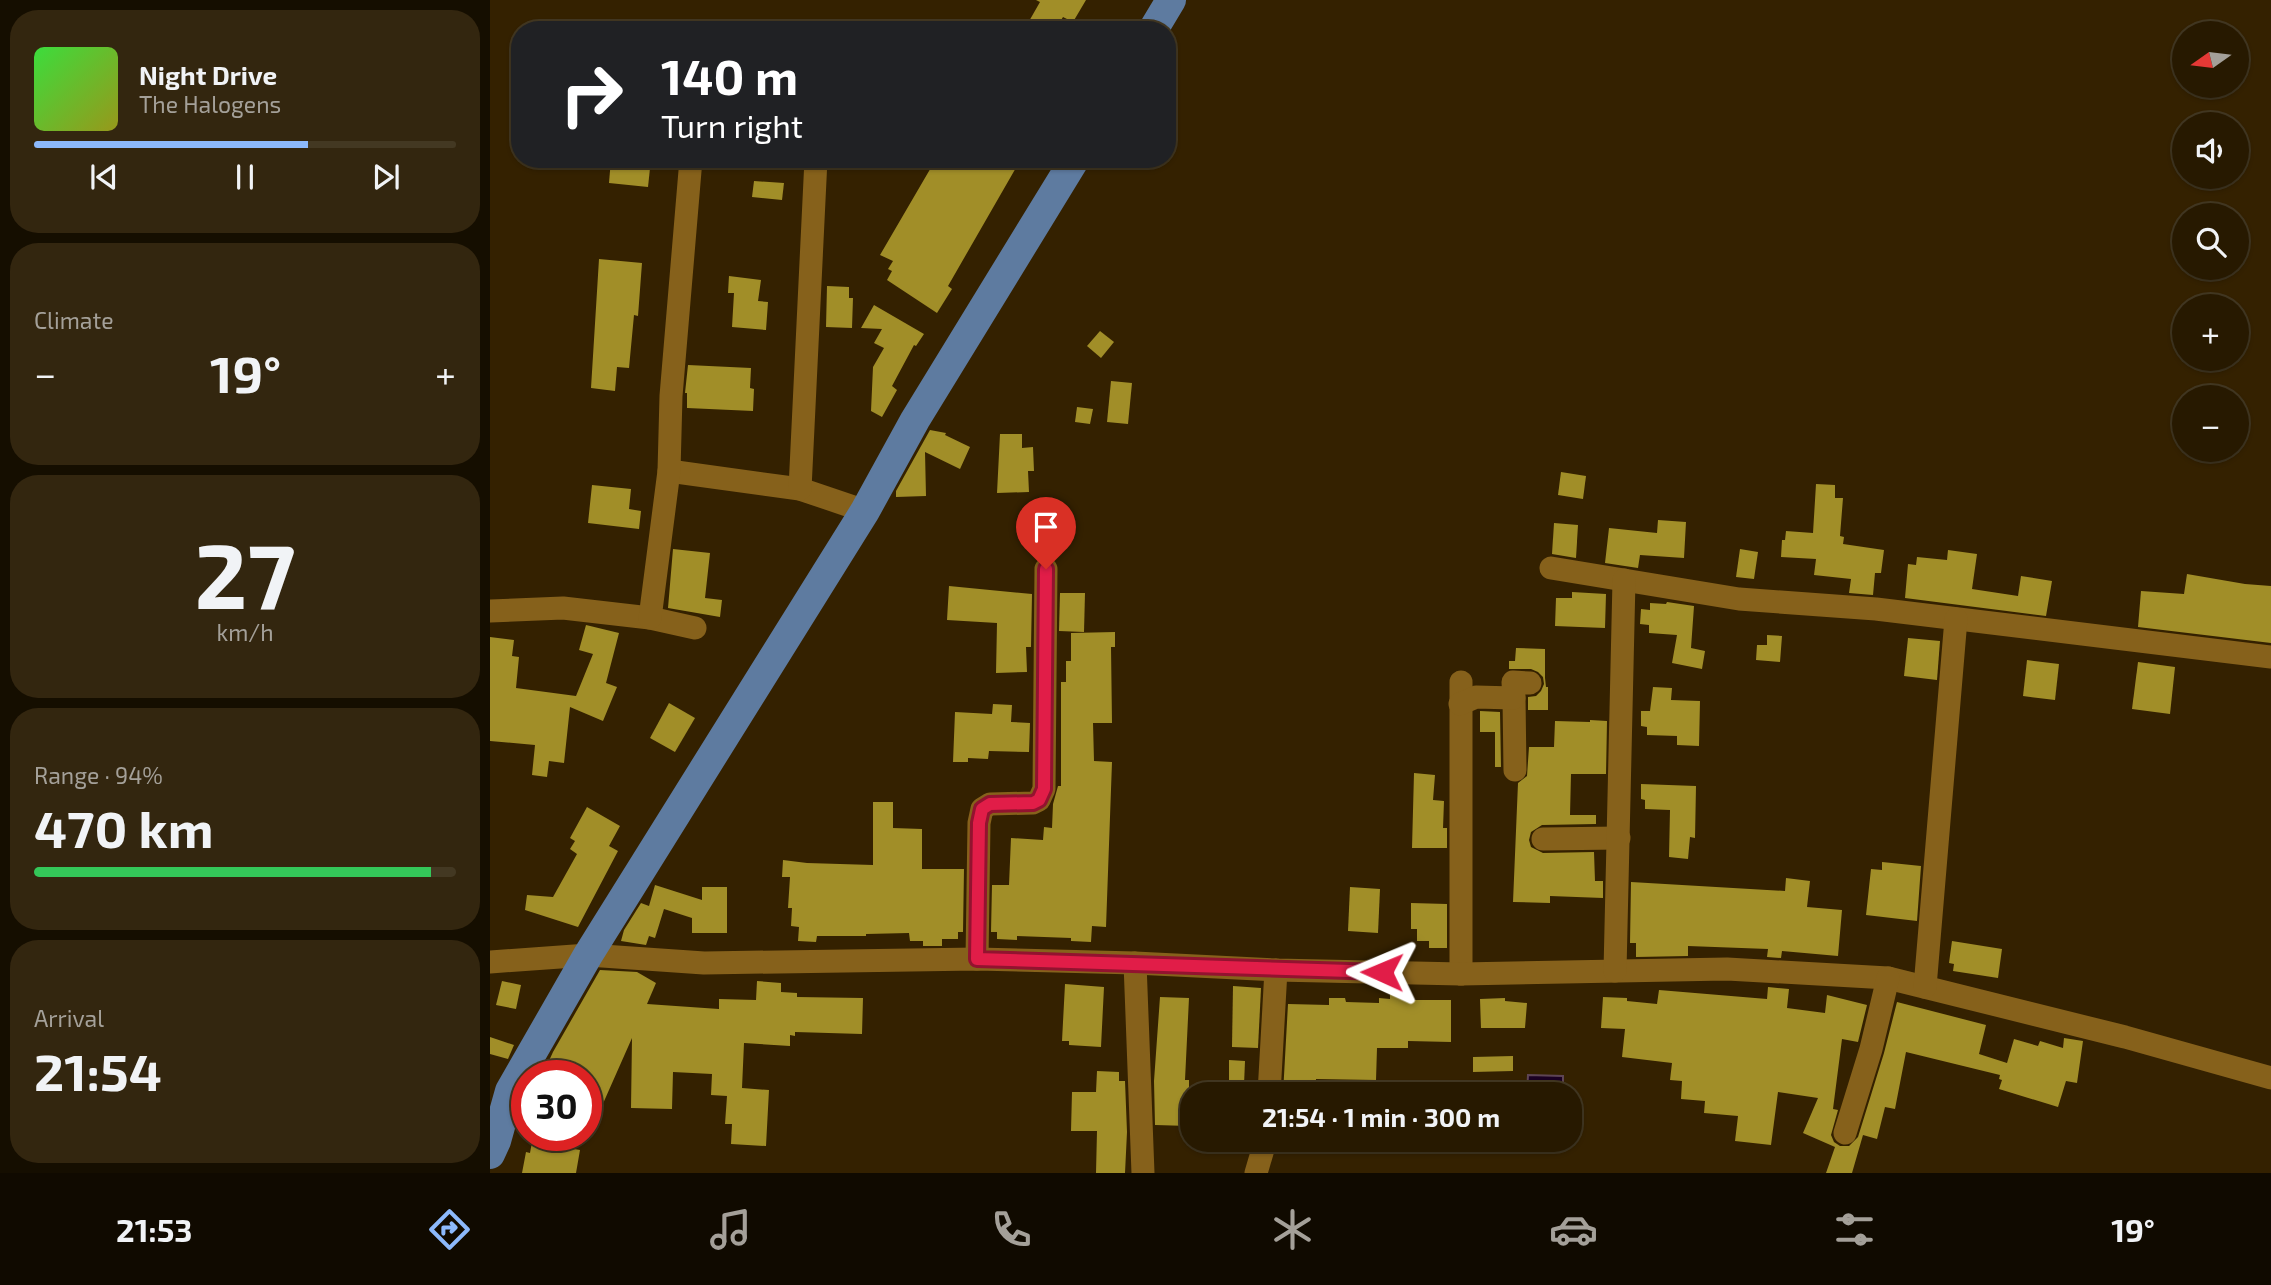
<!DOCTYPE html>
<meta charset="utf-8">
<style>
body{margin:0;font-family:"Exo 2",sans-serif;background:#33260f;color:#f1f3f6;height:100vh;display:flex;flex-direction:column;font-size:26px;white-space:nowrap}
*{box-sizing:border-box;margin:0}
p{font-size:23px;color:#a4a099}
.icon{flex:none;width:38px;height:38px;fill:none;stroke:currentColor;stroke-width:2;stroke-linecap:round;stroke-linejoin:round}
.map{position:relative;flex:1;overflow:hidden}
.sheet{display:flex;flex-direction:column;gap:10px;padding:10px;background:#150e00;width:490px}
.sheet>*{flex:none}
.guide{position:absolute;left:21px;top:21px;width:665px;height:147px;border-radius:28px;box-shadow:0 2px 5px #0004,0 0 0 2px #433822;background:#202124;color:#fff;overflow:hidden}
.needle{width:46px;rotate:256deg}
.tools{position:absolute;left:1682px;top:21px;display:grid;gap:14px}
.tools a{display:grid;place-items:center;width:77px;height:77px;border-radius:50%;background:#271900;box-shadow:0 2px 5px #0004,0 0 0 2px #433822;font-size:35px}
.speed{position:absolute;left:21px;top:1060px;display:flex;gap:14px;font-size:35px;font-weight:700;text-align:center}
.speed>*{display:grid;place-content:center;width:91px;height:91px;border-radius:50%;background:#271900;box-shadow:0 2px 5px #0004,0 0 0 2px #433822;line-height:1}
.speed .limit{border:10px solid #d22;background:#fff;color:#111}
.pin{position:absolute;display:grid;place-items:center;width:60px;height:60px;color:#fff;margin:-72px -30px;border-radius:50% 50% 50% 0;rotate:-45deg;box-shadow:0 0 7px #0007}
.pin .icon{rotate:45deg}
.me{position:absolute;width:77px;margin:-38px;rotate:271deg;stroke-linejoin:round;filter:drop-shadow(0 0 5px #0008)}
.turn{display:flex;align-items:center;gap:24px;height:147px;padding:0 35px;font-size:32px}
.turn .icon{width:91px;height:91px;stroke-width:2.5}
.turn b{display:block;font-size:49px;line-height:60px}
.big{font-size:52px;font-weight:700;line-height:1.1}
.sheet .tile{flex:1;display:flex;flex-direction:column;justify-content:center;gap:10px;min-width:0;padding:0 24px;border-radius:28px;background:#33260f}
.sheet .dial{align-items:center;gap:0}
.dial b{font-size:91px;line-height:1}
.song{display:flex;align-items:center;gap:21px}
.cover{width:84px;height:84px;border-radius:10px;background:linear-gradient(135deg,hsl(120 70% 55%),hsl(60 70% 35%))}
.played{height:7px;border-radius:4px;background:linear-gradient(90deg,#8cb9fc 65%,#433822 65%)}
.keys{display:flex;justify-content:space-around;direction:ltr}
.heat{display:flex;justify-content:space-between;align-items:center;font-size:38px;direction:ltr}
.charge{height:10px;border-radius:5px;background:linear-gradient(90deg,#34c759 94%,#433822 0)}
.trip{position:absolute;left:690px;top:1082px;width:402px;height:70px;border-radius:28px;background:#271900;box-shadow:0 2px 5px #0004,0 0 0 2px #433822;font-weight:700;line-height:70px;text-align:center}
.tab-bar{display:flex;height:112px;justify-content:space-around;align-items:center;background:#100a00;color:#a4a099}
.tab-bar .icon{width:49px;height:49px}
.tab-bar .active{color:#8cb9fc}
.tab-bar b{font-size:32px;color:#f1f3f6}
main{display:flex;flex:1;min-height:0}
.map>svg:first-child{display:block}
.water{fill:#1a0023;stroke:#5e4554;stroke-width:2}
.building{fill:#a18e28}
.lines{fill:none;stroke-linecap:round;stroke-linejoin:round}
.minor{stroke:#86611b;stroke-width:23}
.major{stroke:#5e7ba0;stroke-width:30}
.route-casing{stroke:#92132f;stroke-width:18}
.route{stroke:#e11d48;stroke-width:12}
</style>
<main>
<section class="sheet">
<div class="tile">
<div class="song"><i class="cover"></i><div><b>Night Drive</b><p>The Halogens</p></div></div>
<div class="played"></div>
<div class="keys"><svg class="icon" aria-label="previous" viewBox="0 0 24 24"><path d="M18 5L8 12l10 7zM5 5v14"/></svg><svg class="icon" aria-label="pause" viewBox="0 0 24 24"><path d="M8 5v14M16 5v14"/></svg><svg class="icon" aria-label="next" viewBox="0 0 24 24"><path d="M6 5l10 7-10 7zM19 5v14"/></svg></div>
</div>
<div class="tile"><p>Climate</p>
<div class="heat"><a>−</a><b class="big">19°</b><a>+</a></div>
</div>
<div class="tile dial"><b>27</b><p>km/h</p></div>
<div class="tile"><p>Range · 94%</p><b class="big">470 km</b><div class="charge"></div></div>
<div class="tile"><p>Arrival</p><b class="big">21:54</b></div>
</section>
<div class="map">
<svg width="1781" height="1173" viewBox="0 0 1781 1173">
<rect width="100%" height="100%" fill="#342100"/>
<path class="water" d="M1038,1075L1073,1076V1094H1037Z"/>
<g class="building">
<path d="M546,0H596L583,22L573,17L565,30H534L550,2Z"/>
<path d="M121,159H161L158,187L119,183Z"/>
<path d="M446,159H531L458,286L462,289L447,313L397,280L402,271L398,269L403,261L390,255Z"/>
<path d="M264,181L294,183L292,200L262,197Z"/>
<path d="M109,259L152,263L148,316L144,315L139,368L127,367L125,391L101,388Z"/>
<path d="M239,276L271,280L268,301L278,302L276,330L242,327L244,293H238Z"/>
<path d="M337,286L359,287V298H363L362,328L336,327Z"/>
<path d="M384,305L434,334L426,346L424,345L402,386L407,390L392,417L381,411L383,367L394,348L384,343L392,329L371,328Z"/>
<path d="M610,331L624,342L611,358L597,346Z"/>
<path d="M198,365L261,368L260,388L264,389L263,411L197,408V393H195Z"/>
<path d="M621,381L642,383L638,424L617,422Z"/>
<path d="M587,407L603,409L600,424L585,422Z"/>
<path d="M440,430L456,433L455,435L480,447L470,469L435,452L436,496L406,497V491Z"/>
<path d="M510,434H532V448L543,447L544,471H538L539,492L507,493Z"/>
<path d="M1071,472L1096,476L1093,499L1068,495Z"/>
<path d="M1326,484L1345,485V498H1353L1350,536L1354,537L1353,544L1394,550L1391,573H1385L1383,595L1359,593L1361,579L1324,575L1326,559L1291,557L1292,540H1295L1296,531L1323,533Z"/>
<path d="M102,485L141,489L139,509L151,511L149,529L98,523Z"/>
<path d="M1168,520L1196,522L1194,558L1150,555L1148,568L1115,563L1119,528L1167,533Z"/>
<path d="M1064,523L1088,525L1086,558L1062,554Z"/>
<path d="M183,549L220,553L215,598L232,600L230,617L178,608Z"/>
<path d="M1250,549L1268,552L1264,579L1246,577Z"/>
<path d="M1458,550L1487,554L1482,589L1528,596L1531,576L1562,581L1556,616L1415,598L1418,564L1426,565L1427,557L1457,560Z"/>
<path d="M1697,574L1755,584L1781,586V643L1648,627L1651,591L1694,594Z"/>
<path d="M459,586L542,594L541,647H536L537,672L506,673L507,623L457,620Z"/>
<path d="M1082,592L1116,594L1115,628L1065,626L1066,598H1082Z"/>
<path d="M570,593H595L594,632L569,631Z"/>
<path d="M1177,602L1204,606L1201,648L1215,651L1212,669L1182,663L1187,635L1159,633V625L1150,624L1151,609L1160,610V603L1176,604Z"/>
<path d="M96,625L129,633L116,683L127,687L113,721L80,707L74,763L59,761L57,777L42,775L45,745L0,741V637L24,640L22,656L29,657L26,688L86,696L103,654L89,650Z"/>
<path d="M625,632V647H621L622,723H603L604,761L622,762L616,927L602,926L601,942L581,941V938L527,936V940L507,939V932H501L502,885H519L521,838L553,840L554,827L562,828L563,804L568,786H571V682H576V661H581V633Z"/>
<path d="M1277,635L1292,636L1290,662L1266,660L1267,645H1277Z"/>
<path d="M1418,638L1450,641L1447,680L1414,676Z"/>
<path d="M1026,648L1055,649V678L1056,687H1058V710H1038V697L1046,696L1051,691L1054,684L1053,677L1048,672L1041,669H1019V661H1025Z"/>
<path d="M1537,660L1569,664L1565,700L1533,696Z"/>
<path d="M1648,662L1685,667L1680,714L1642,709Z"/>
<path d="M1163,687L1182,688L1181,700L1210,701L1209,746L1187,745V736L1157,735V727L1151,726V711H1160Z"/>
<path d="M179,703L205,718L185,752L160,738Z"/>
<path d="M503,704L522,705L521,722L540,723L539,752L499,751L498,759L478,758V762H463L465,712L502,714Z"/>
<path d="M990,711L1010,712L1011,767H1005V732H990Z"/>
<path d="M1100,720L1117,721L1116,774H1081L1080,815H1106V824L1052,825L1041,832L1039,840L1041,847L1053,853L1104,852L1105,881H1113V898L1060,896V903L1023,902L1028,783L1037,776L1039,747H1064L1065,721L1100,722Z"/>
<path d="M924,773L945,775L943,800L954,801L953,828H957V848H922Z"/>
<path d="M1151,784L1206,786L1205,838L1200,837L1198,859L1179,857L1180,810L1155,809V800L1151,799Z"/>
<path d="M383,802H403V828L432,829V869H474L473,932H468V939H452V946H433V941H420L419,933L376,934V936H327L326,942L308,941L309,927L301,926L302,908H298L300,877H292L293,860L317,863L383,865Z"/>
<path d="M97,807L130,826L119,846L128,851L88,927L35,910L37,895L63,897L87,854L80,849L85,841L80,838Z"/>
<path d="M1392,862L1431,866L1427,921L1376,915L1381,869L1392,870Z"/>
<path d="M1296,878L1320,881L1317,907L1352,910L1348,956L1292,951L1291,958L1277,957L1278,949L1198,946V956L1146,957V943H1140L1141,882L1295,891Z"/>
<path d="M165,885L212,900V887H237V933H202V918L174,909L165,938L159,936L156,945L131,941L134,930L151,903L159,906Z"/>
<path d="M860,887L890,889L888,933L858,931Z"/>
<path d="M921,903L957,904V948H939V941H927V929H921Z"/>
<path d="M1462,941L1512,949L1508,978L1463,971L1464,964L1459,963Z"/>
<path d="M110,970L147,972L166,983L157,1004L229,1009V999L266,1000L267,981L291,983V992L307,993V997L373,998L372,1034L305,1032V1036L300,1035V1046L254,1043L252,1088L279,1090L276,1146L241,1144L242,1124H235L237,1096L221,1095L222,1074L183,1072L182,1109L141,1108L142,1038L96,1142V1076H52L63,1052Z"/>
<path d="M12,981L31,985L26,1009L6,1005Z"/>
<path d="M575,984L614,987L611,1047L579,1045V1041H572Z"/>
<path d="M743,986L771,988L768,1048L742,1047Z"/>
<path d="M1278,987L1299,989L1297,1008L1335,1013L1337,995L1377,1005L1368,1042L1352,1039L1343,1109L1348,1110L1341,1135L1344,1142L1350,1146H1359L1368,1137L1394,1053L1407,1002L1496,1025L1489,1054L1517,1063L1524,1039L1548,1046L1550,1041L1573,1048L1574,1038L1593,1041L1587,1083L1576,1081L1568,1107L1509,1089L1512,1080L1509,1079L1510,1075L1416,1052L1405,1109L1395,1107L1387,1139L1373,1135L1362,1173H1336L1345,1147L1313,1133L1328,1098L1288,1092L1281,1145L1245,1141L1248,1116L1214,1113L1215,1101L1191,1099L1192,1081L1180,1080L1182,1063L1132,1057L1135,1029L1111,1028L1113,997L1137,998V1001L1167,1004L1169,990L1277,999Z"/>
<path d="M900,990L919,991L918,1000H961V1042L918,1041V1048H887L886,1080L826,1079V1094H793L798,1004L839,1005V998H855L856,1002L889,1003V998L900,999Z"/>
<path d="M670,997L699,998L695,1080H699V1126L665,1125L664,1081Z"/>
<path d="M1015,998V1001L1037,1003L1035,1028H991L990,999Z"/>
<path d="M0,1037L24,1045L18,1059L0,1054Z"/>
<path d="M1023,1056V1071L983,1072V1057Z"/>
<path d="M739,1060L755,1061L754,1085L739,1084Z"/>
<path d="M607,1071L629,1072V1081H635L637,1132L635,1173H606L607,1131H581L582,1092H606Z"/>
<path d="M42,1142L90,1150L86,1173H32L36,1152L40,1153Z"/>
</g>
<g class="lines">
<g class="minor">
<path d="M179,471L310,489L375,511"/>
<path d="M310,489L326,159"/>
<path d="M1061,568L1249,599L1386,609L1781,657"/>
<path d="M0,611L73,608L160,618L205,628"/>
<path d="M160,618L179,471L181,396L201,159"/>
<path d="M971,682V974"/>
<path d="M1024,698L1025,770"/>
<path d="M970,704L986,697L1024,698L1023,682L1040,683"/>
<path d="M1053,839L1129,838"/>
<path d="M487,959L489,823L492,809L500,804L543,803L549,800L554,789L556,569"/>
<path d="M0,962L98,955L214,963L487,959L645,963L786,970L971,974L1237,969L1398,978L1635,1037L1781,1078"/>
<path d="M645,963L653,1173"/>
<path d="M1125,971L1134,580"/>
<path d="M1435,987L1466,619"/>
<path d="M779,1094L786,970"/>
<path d="M1355,1133L1381,1049L1398,978"/>
<path d="M766,1173L776,1139"/>
</g>
<g class="major">
<path d="M663,30L681,0"/>
<path d="M0,1154L6,1141L20,1091L98,955L375,511L425,420L585,159"/>
</g>
</g>
<g class="lines">
<defs>
<path id="route" d="M556,569L554,789L549,800L543,803L500,804L492,809L489,823L487,959L892,972"/>
</defs>
<use href="#route" class="route-casing"/>
<use href="#route" class="route"/>
</g>
</svg>
<div class="tools">
<a><svg class="needle" viewBox="-14 -14 28 28"><path d="M0-13l5 13h-10z" fill="#e53935"/><path d="M0 13l5-13h-10z" fill="#a4a099"/></svg></a>
<a><svg class="icon" aria-label="sound" viewBox="0 0 24 24"><path d="M4 9h4l5-4v14l-5-4H4zM17 9q2 3 0 6"/></svg></a>
<a><svg class="icon" aria-label="search" viewBox="0 0 24 24"><circle cx="10" cy="10" r="6"/><path d="M15 15l6 6"/></svg></a>
<a>+</a>
<a>−</a>
</div>
<div class="speed"><div class="limit">30</div></div>
<div class="pin" style="left:556px;top:569px;background:#d93025"><svg class="icon" aria-label="arrive" viewBox="0 0 24 24"><path d="M6 21V4h12l-3 4 3 4H6"/></svg></div>
<svg class="me" style="left:892px;top:972px" viewBox="-20 -20 40 40"><path d="M0-17L14 15 0 8-14 15z" fill="#e11d48" stroke="#fff" stroke-width="4"/></svg>
<div class="trip">21:54 · 1 min · 300 m</div>
<div class="guide">
<div class="turn"><svg class="icon" aria-label="right" viewBox="0 0 24 24"><path d="M7 20v-9h11M14 6l5 5-5 5"/></svg><div><b>140 m</b>Turn right</div></div>
</div>
</div>
</main>
<nav class="tab-bar">
<b>21:53</b>
<svg class="icon active" aria-label="directions" viewBox="0 0 24 24"><path d="M12 3l9 9-9 9-9-9zM9 14v-3h6M13 9l2 2-2 2"/></svg>
<svg class="icon" aria-label="music" viewBox="0 0 24 24"><path d="M9 18V5l10-2v13"/><circle cx="6" cy="18" r="3"/><circle cx="16" cy="16" r="3"/></svg>
<svg class="icon" aria-label="phone" viewBox="0 0 24 24"><path d="M5 4h4l2 5-3 2q2 4 5 5l2-3 5 2v4C11 20 4 13 5 4z"/></svg>
<svg class="icon" aria-label="climate" viewBox="0 0 24 24"><path d="M12 3v18M4 7l16 10M4 17L20 7"/></svg>
<svg class="icon" aria-label="car" viewBox="0 0 24 24"><path d="M5 17H2v-5l4-1 3-4h7l3 4 3 1v5h-3M9 17h6M6 11h13"/><circle cx="7" cy="17" r="2"/><circle cx="17" cy="17" r="2"/></svg>
<svg class="icon" aria-label="filters" viewBox="0 0 24 24"><path d="M4 7h16M4 17h16"/><circle cx="9" cy="7" r="2"/><circle cx="15" cy="17" r="2"/></svg>
<b>19°</b>
</nav>
